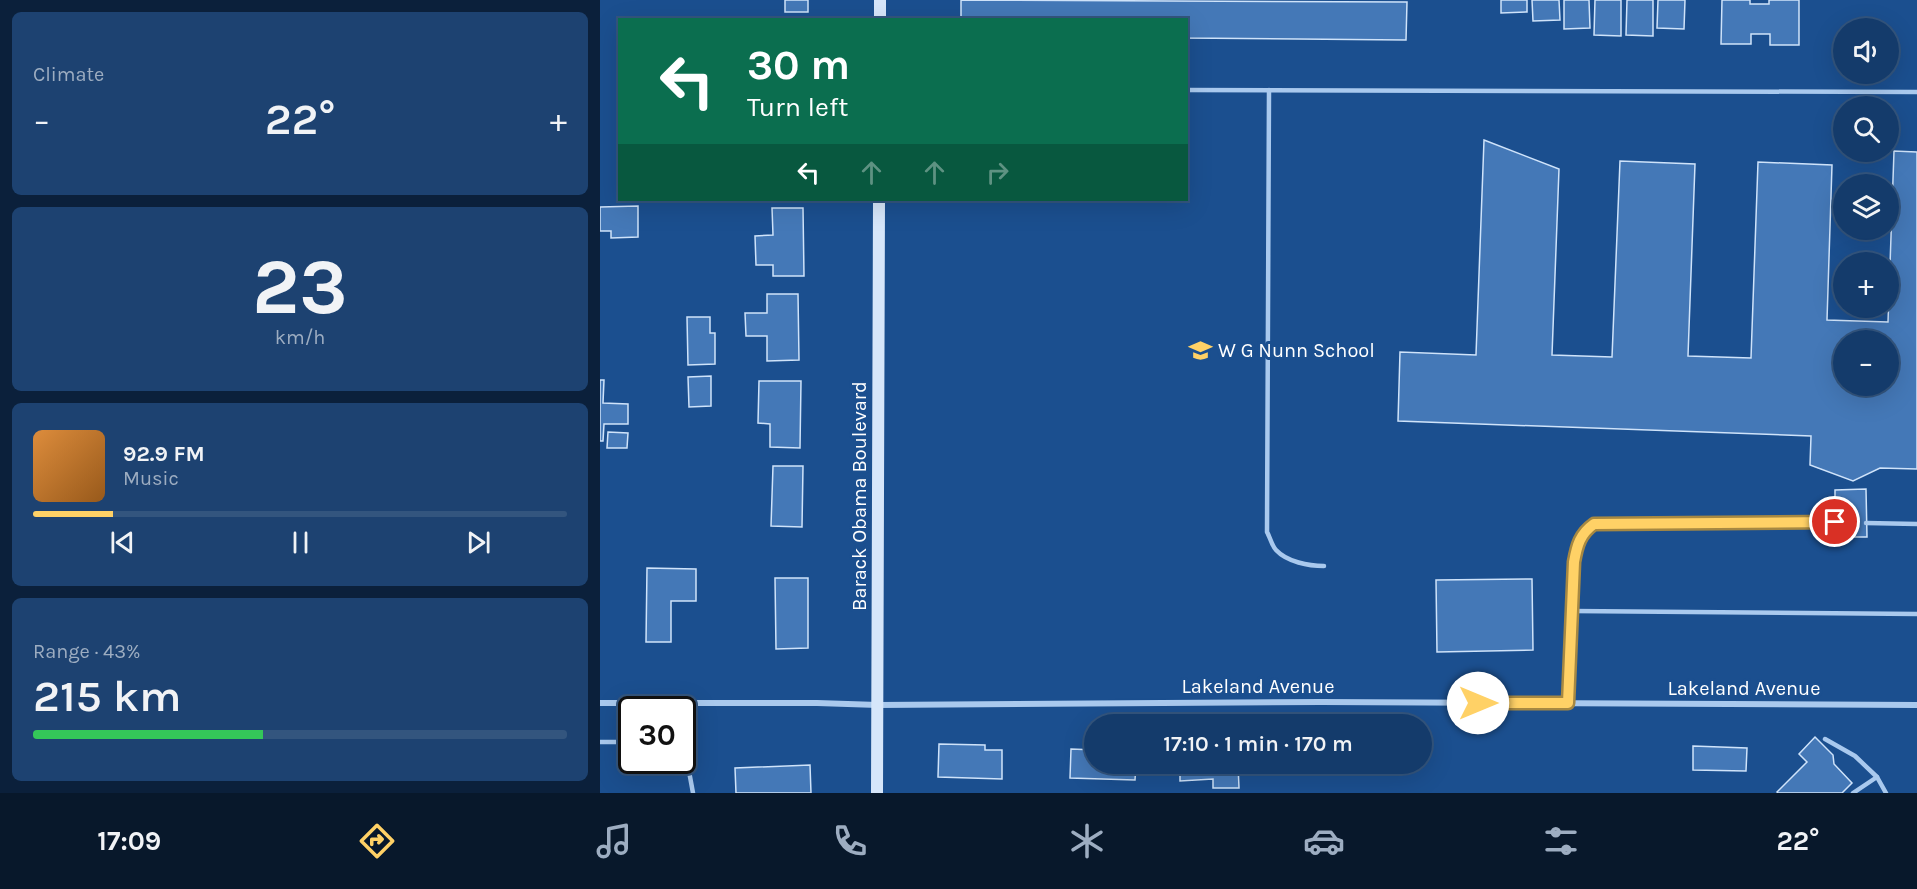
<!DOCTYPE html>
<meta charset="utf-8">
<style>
body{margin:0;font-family:Karla,sans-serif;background:#1d4271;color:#f1f3f6;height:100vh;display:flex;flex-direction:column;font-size:22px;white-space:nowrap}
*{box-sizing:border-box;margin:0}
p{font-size:20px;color:#9dadc1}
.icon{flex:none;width:33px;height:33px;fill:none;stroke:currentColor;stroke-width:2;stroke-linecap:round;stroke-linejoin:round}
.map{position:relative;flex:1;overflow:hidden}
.details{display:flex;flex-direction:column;gap:12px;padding:12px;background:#0b203b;width:600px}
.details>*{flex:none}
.top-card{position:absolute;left:18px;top:18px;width:570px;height:183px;border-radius:0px;box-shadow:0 6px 24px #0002,0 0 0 2px #33557e;background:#0b6e4f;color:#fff;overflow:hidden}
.buttons{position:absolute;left:1233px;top:18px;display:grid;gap:12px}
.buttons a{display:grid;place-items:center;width:66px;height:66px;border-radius:50%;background:#143b6b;box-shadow:0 6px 24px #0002,0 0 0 2px #33557e;font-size:30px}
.speed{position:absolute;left:18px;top:696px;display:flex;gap:12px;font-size:30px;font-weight:700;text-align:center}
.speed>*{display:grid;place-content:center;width:78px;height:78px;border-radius:50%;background:#143b6b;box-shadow:0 6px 24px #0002,0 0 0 2px #33557e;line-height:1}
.speed .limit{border:3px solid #111;border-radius:9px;background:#fff;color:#111}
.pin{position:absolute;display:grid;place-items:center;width:51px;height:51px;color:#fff;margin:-26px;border:3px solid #fff;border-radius:50%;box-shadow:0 2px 6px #0007}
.me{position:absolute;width:66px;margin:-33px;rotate:90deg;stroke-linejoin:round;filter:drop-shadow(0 0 4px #0008)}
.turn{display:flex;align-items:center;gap:21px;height:126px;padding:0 30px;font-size:27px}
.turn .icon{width:78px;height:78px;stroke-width:2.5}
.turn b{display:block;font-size:42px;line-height:51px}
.lanes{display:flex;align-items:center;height:57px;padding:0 30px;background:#0003;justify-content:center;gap:30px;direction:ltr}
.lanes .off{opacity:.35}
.big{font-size:45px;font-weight:600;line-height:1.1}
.details .card{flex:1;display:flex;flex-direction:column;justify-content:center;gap:9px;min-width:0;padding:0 21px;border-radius:9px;background:#1d4271}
.details .dial{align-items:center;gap:0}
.dial b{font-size:78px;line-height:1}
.song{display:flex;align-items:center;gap:18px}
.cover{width:72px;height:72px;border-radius:9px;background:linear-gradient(135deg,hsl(30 70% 55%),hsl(30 70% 35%))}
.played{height:6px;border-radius:3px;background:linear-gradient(90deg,#ffd166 15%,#33557e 15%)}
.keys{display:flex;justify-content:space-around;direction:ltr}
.heat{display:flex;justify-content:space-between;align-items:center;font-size:33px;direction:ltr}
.charge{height:9px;border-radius:4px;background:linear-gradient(90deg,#34c759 43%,#33557e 0)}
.trip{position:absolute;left:484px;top:714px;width:348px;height:60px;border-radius:30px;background:#143b6b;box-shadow:0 6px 24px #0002,0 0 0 2px #33557e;font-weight:600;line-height:60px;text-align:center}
.tabs{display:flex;height:96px;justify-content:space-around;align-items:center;background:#08182b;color:#9dadc1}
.tabs .icon{width:42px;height:42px}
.tabs .current{color:#ffd166}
.tabs b{font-size:27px;color:#f1f3f6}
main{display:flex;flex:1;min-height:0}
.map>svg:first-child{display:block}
.building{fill:#4478b7;stroke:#cfe3fa;stroke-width:1.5;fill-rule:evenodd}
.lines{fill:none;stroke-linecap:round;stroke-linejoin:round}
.service{stroke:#a9c9ee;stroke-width:4.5}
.minor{stroke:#a9c9ee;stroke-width:6}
.secondary{stroke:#d6e6fa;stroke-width:12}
.route-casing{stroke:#a68842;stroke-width:15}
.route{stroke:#ffd166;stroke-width:10}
.labels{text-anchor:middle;stroke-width:6;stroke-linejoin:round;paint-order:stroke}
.poi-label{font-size:20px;fill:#fff;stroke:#1b4f8f;text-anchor:start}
.street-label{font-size:20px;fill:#fff;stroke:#1b4f8f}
</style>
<main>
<section class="details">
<div class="card"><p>Climate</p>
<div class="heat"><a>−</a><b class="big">22°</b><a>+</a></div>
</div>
<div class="card dial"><b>23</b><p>km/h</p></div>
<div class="card">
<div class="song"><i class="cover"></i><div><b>92.9 FM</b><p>Music</p></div></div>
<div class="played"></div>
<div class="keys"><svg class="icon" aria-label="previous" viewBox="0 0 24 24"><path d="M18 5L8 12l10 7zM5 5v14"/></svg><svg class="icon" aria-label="pause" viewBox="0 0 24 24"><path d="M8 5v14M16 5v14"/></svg><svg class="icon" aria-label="next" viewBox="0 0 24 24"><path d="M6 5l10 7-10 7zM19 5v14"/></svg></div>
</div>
<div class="card"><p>Range · 43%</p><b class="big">215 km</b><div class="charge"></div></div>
</section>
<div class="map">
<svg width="1317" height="793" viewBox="0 0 1317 793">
<rect width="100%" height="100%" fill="#1b4f8f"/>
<g class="building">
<rect x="185" y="0" width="23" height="12"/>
<path d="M361,0L807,2L806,40L586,38V20H361Z"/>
<path d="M901,0H927V12L901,13Z"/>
<path d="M932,0H959L960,20L933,21Z"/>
<path d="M964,0H989L990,28L964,29Z"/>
<path d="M995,0H1021V36L994,35Z"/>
<path d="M1027,0H1053V36L1026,35Z"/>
<path d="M1058,0H1085L1084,29L1057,28Z"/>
<path d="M1122,0H1150V4H1169V0H1199V45H1170V34H1151V44H1121Z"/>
<path d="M884,140L959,169L952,355L1012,357L1020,161L1095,164L1088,356L1151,358L1158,162L1232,165L1227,320L1288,322L1294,151L1317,152V469L1280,468L1253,481L1210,465L1211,436L798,421L800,352L876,355ZM1244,340H1288V386H1244Z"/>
<path d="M38,206V237L11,238V231H0V207Z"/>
<path d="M172,208H203L204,276H173V265H156L155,236L173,235Z"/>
<path d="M167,294H198L199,360L167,361V336H146L145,313H167Z"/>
<path d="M87,317H110V333H115V364L88,365Z"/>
<path d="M111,376V406L89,407L88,377Z"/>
<path d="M0,380H4L3,403L28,404V424H4L3,441H0Z"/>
<path d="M159,381H201L200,448L170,447V424L158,423Z"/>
<path d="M8,432L28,433L27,448H7Z"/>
<path d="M173,466H203L202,527L171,526Z"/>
<path d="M1266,489L1267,537H1235V490Z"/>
<path d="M47,568L96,569V601H71V642H46Z"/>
<path d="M175,578H208V648L176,649Z"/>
<path d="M932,579L933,650L837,652L836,580Z"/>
<path d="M1215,737L1233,755L1234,764L1252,783L1242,793H1178L1177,792L1207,762L1199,754Z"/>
<path d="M339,744L385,745V750H402V779L338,777Z"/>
<path d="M1093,746L1147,748L1146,771L1093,770Z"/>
<path d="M471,749L495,750V764H536L535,780L470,778Z"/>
<path d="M580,764H638L639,788H613V779L580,781Z"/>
<path d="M210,765L211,793H136L135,768Z"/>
</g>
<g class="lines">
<g class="service">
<path d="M586,90L1317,92"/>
<path d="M669,90L667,532C670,537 672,546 676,550C687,562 709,566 724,566"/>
<path d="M1266,523L1317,524"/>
<path d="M972,611L1317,614"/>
<path d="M968,703L974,562C977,545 980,534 994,524L1235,522"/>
<path d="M1225,739L1255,756L1277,777"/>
<path d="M0,742H32"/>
<path d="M82,743L84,744L93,793"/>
<path d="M1253,793L1277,777L1286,793"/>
</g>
<path class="minor" d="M0,703H217L278,705L721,702L1317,705"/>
<g class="secondary">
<path d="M280,20V0"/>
<path d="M277,793L279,200"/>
</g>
</g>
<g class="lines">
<defs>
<path id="route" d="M878,703H968L974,562C977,545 980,534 994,524L1235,522"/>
</defs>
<use href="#route" class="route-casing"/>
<use href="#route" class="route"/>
</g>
<defs>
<symbol id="school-bare" viewBox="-9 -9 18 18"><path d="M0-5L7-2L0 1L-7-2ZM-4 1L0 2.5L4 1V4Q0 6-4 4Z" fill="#ffd166" stroke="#1b4f8f" stroke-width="2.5" paint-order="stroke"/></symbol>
</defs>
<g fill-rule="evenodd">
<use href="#school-bare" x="584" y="334" width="33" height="33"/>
</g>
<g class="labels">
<g class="poi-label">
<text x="618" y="357">W G Nunn School</text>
</g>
<g class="street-label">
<text transform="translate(259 496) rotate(-90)" y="7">Barack Obama Boulevard</text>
<text x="658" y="693">Lakeland Avenue</text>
<text x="1144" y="695">Lakeland Avenue</text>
</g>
</g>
</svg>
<div class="buttons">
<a><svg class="icon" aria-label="sound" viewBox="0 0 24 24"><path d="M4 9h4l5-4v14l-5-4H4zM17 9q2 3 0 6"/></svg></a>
<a><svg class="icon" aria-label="search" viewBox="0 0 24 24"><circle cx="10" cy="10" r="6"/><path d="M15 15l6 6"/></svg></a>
<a><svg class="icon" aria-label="layers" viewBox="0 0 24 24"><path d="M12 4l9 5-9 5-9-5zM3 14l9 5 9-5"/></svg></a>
<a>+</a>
<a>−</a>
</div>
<div class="speed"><div class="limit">30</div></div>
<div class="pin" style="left:1235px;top:522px;background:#d93025"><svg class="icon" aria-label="arrive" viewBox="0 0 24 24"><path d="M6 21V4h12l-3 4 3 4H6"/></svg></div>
<svg class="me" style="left:878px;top:703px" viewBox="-20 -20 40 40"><circle r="19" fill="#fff"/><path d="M0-13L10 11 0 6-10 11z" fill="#ffd166"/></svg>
<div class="trip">17:10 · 1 min · 170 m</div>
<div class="top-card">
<div class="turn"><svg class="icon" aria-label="left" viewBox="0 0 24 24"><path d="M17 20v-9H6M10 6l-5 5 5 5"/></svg><div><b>30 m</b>Turn left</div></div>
<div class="lanes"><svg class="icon" aria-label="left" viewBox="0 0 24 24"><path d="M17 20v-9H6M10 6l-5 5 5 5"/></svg><svg class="icon off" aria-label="ahead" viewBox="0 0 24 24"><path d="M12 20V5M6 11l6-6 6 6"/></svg><svg class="icon off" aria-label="ahead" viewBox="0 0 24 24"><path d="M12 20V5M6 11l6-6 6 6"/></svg><svg class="icon off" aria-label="right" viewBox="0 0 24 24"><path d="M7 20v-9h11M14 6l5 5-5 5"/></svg></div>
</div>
</div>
</main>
<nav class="tabs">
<b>17:09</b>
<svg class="icon current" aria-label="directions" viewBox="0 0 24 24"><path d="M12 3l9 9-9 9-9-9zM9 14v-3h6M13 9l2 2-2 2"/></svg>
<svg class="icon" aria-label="music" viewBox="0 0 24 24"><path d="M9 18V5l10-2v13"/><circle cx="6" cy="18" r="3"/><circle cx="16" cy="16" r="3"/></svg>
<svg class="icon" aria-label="phone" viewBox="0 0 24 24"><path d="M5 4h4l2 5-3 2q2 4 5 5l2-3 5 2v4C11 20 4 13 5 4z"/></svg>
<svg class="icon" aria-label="climate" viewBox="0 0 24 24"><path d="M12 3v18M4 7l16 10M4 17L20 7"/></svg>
<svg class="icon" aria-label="car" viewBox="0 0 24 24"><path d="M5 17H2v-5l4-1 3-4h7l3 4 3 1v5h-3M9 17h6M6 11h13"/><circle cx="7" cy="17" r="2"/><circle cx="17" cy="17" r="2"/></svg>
<svg class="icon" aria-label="filters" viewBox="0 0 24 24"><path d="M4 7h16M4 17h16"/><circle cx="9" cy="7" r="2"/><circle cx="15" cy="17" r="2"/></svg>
<b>22°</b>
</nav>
